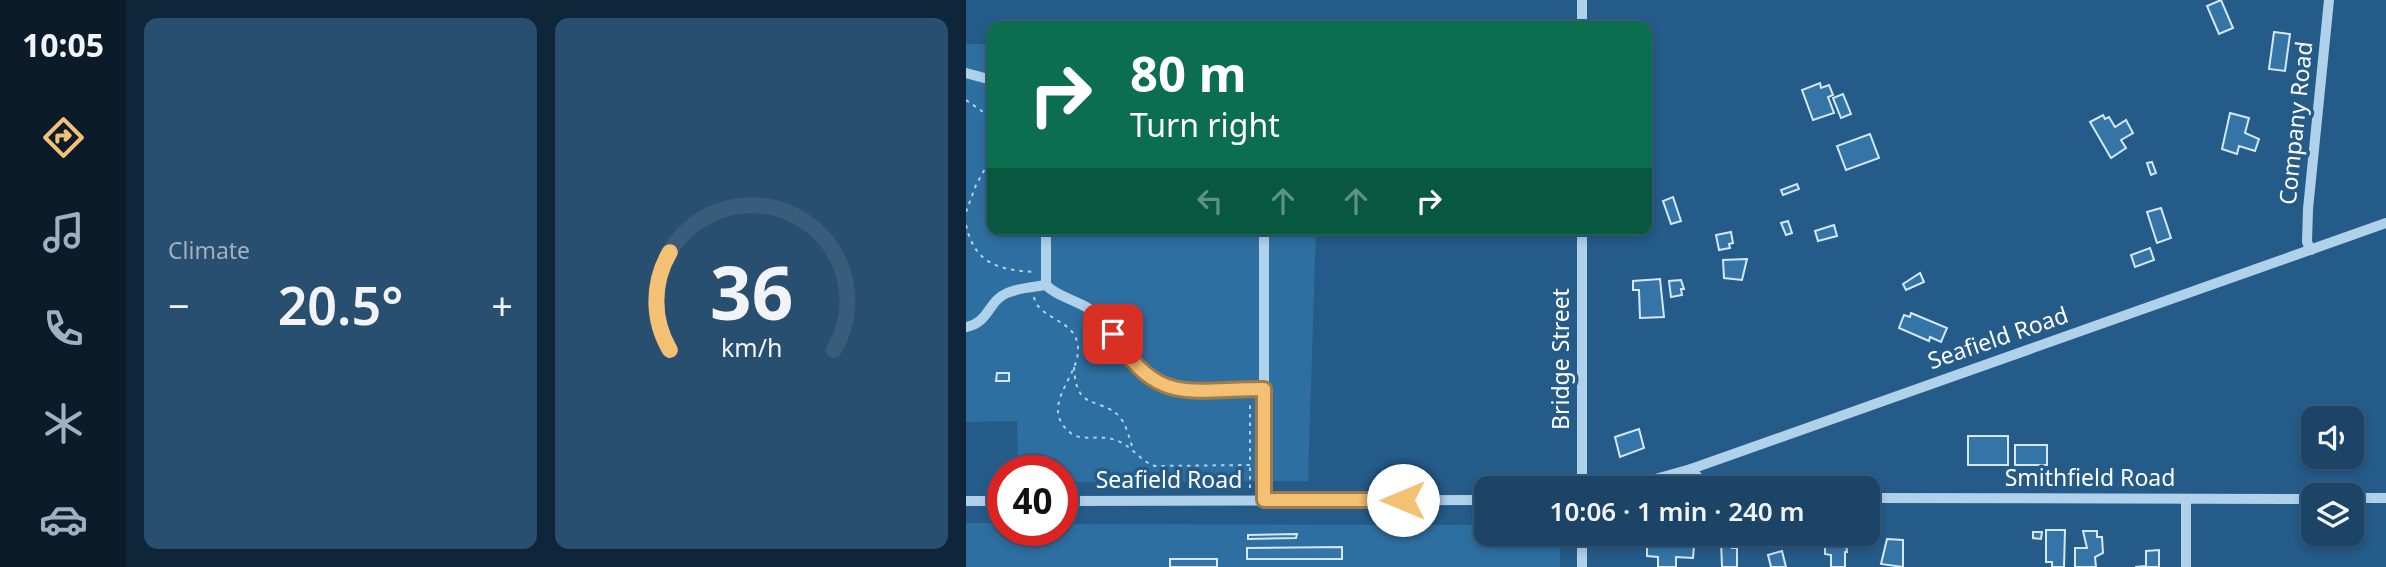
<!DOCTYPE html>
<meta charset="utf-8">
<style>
body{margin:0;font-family:"Noto Sans",sans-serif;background:#284e70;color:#f1f3f6;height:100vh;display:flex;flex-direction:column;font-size:26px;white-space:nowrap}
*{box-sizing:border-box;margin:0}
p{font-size:23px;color:#a0b0c0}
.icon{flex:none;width:38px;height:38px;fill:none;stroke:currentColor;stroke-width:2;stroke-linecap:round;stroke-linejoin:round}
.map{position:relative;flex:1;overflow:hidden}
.panel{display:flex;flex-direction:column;gap:18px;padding:18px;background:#0f2539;width:840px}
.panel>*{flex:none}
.guide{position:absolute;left:21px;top:21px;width:665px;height:214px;border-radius:14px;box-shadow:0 4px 10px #0003,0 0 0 2px #395c7b;background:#0b6e4f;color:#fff;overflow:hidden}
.fabs{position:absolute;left:1335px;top:406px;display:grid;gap:14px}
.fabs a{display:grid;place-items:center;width:63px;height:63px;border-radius:14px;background:#1b4467;box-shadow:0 4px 10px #0003,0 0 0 2px #395c7b;font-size:35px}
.speed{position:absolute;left:21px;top:455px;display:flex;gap:14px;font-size:35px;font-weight:700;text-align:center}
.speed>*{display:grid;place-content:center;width:91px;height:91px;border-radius:50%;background:#1b4467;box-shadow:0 4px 10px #0003,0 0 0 2px #395c7b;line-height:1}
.speed .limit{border:10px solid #d22;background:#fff;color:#111}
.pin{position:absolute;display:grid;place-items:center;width:60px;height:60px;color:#fff;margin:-30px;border-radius:14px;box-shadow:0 4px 10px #0006}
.me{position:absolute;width:77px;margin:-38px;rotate:270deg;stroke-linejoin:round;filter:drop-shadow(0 0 5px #0008)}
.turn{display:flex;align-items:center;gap:24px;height:147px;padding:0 28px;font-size:32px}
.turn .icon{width:91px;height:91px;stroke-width:2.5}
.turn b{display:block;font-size:49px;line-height:60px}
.lanes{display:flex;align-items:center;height:66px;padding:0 28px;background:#0003;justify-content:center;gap:35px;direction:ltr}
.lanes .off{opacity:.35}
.big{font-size:52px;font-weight:600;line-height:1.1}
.panel .tile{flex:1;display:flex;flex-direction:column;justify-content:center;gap:10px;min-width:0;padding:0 24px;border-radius:14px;background:#284e70}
.panel .dial{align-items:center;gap:0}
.dial svg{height:182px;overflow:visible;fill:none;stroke:#395c7b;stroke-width:7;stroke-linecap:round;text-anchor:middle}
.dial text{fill:#f1f3f6;stroke:none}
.heat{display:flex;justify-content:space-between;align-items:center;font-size:38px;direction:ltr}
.panel .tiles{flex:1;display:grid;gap:18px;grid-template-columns:repeat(2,1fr)}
.trip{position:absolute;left:508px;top:476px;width:406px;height:70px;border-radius:14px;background:#1b4467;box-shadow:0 4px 10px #0003,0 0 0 2px #395c7b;font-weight:600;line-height:70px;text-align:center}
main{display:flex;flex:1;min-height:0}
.tab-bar{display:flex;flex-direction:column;width:126px;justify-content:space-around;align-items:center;background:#0b1b29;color:#a0b0c0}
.tab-bar .icon{width:49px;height:49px}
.tab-bar .active{color:#f4c073}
.tab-bar b{font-size:32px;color:#f1f3f6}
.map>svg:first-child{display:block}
.green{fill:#2e6fa1}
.building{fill:#3474a6;stroke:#d4e8f7;stroke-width:2}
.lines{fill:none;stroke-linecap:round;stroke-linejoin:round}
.path{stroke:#b0d1ea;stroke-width:2;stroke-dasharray:3.5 5;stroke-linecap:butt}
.minor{stroke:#b0d1ea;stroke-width:10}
.route-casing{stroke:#9f7d4b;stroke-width:18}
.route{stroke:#f4c073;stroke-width:12}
.labels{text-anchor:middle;stroke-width:7;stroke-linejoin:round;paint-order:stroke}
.street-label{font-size:23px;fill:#fff;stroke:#245b89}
</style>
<main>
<nav class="tab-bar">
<b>10:05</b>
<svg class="icon active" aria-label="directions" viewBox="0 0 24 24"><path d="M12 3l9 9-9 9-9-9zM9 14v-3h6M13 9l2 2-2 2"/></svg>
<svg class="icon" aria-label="music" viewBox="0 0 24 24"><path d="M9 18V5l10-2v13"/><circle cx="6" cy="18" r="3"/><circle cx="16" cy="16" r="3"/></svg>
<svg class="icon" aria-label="phone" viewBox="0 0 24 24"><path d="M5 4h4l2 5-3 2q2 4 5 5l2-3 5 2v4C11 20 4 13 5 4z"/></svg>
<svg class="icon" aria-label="climate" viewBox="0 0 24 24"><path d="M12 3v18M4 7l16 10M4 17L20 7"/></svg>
<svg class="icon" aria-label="car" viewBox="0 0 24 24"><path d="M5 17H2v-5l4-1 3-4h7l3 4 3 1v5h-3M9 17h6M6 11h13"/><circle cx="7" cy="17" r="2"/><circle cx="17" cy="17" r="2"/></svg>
</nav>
<section class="panel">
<div class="tiles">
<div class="tile"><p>Climate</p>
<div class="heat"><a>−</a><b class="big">20.5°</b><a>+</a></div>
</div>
<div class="tile dial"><svg viewBox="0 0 100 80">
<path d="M14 69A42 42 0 1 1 86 69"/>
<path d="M14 69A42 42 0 0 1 14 26" stroke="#f4c073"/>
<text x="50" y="56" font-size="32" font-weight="700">36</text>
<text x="50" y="72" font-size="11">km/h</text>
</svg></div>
</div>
</section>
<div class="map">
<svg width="1420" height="567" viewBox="0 0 1420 567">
<rect width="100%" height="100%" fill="#245b89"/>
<g class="green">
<path d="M0,44H26V229H350L342,481L96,482V471H52L51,421L0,422Z"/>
<path d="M0,523H37V530H96V524L520,525V534H594V567H0Z"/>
</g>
<g class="building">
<path d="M1255,0L1267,28L1253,34L1241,6Z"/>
<path d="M1308,32L1324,34L1319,71L1303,69Z"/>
<path d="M854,83L855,88L863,85L867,95L862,97L868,113L847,120L836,90Z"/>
<path d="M877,94L885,114L875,118L867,98Z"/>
<path d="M1264,113L1283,118L1279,133L1293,139L1289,151L1273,146L1271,154L1256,149Z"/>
<path d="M1137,115L1139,119L1143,117L1149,127L1160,120L1167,133L1155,140L1160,148L1145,158L1124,122Z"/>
<path d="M904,134L913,158L880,170L871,146Z"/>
<path d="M1186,162L1190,173L1185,175L1181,163Z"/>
<path d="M831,184L833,189L817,195L815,190Z"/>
<path d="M707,197L715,221L705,224L697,201Z"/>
<path d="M1195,208L1205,238L1191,243L1181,212Z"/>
<path d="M822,221L826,233L820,235L815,223Z"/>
<path d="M868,225L871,236L852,241L849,231Z"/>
<path d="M765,232L767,243L763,244L764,248L753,250L750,235Z"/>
<path d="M1184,248L1188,260L1169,267L1165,255Z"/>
<path d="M781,259L776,280L758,278L757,260Z"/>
<path d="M954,273L958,282L940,290L937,284Z"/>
<path d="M694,279L698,317L674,318L673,290H667V281Z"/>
<path d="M715,280L718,289H715L716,295L705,297L703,281Z"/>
<path d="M945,313L981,328L975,342L964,337L963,341L933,328L938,315L944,317Z"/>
<path d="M31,373H43V381H30Z"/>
<path d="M673,429L678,448L654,457L649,437Z"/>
<rect x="1002" y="436" width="40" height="29"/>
<rect x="1049" y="445" width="32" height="20"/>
<path d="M1080,530H1099L1098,567H1086V562H1080Z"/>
<path d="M1117,531H1131V537H1136L1137,553L1129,557L1130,567H1109V548H1121Z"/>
<path d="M1067,532H1076L1075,539L1067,538Z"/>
<path d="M331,534L330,538L282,539V535Z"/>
<path d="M859,534H879L881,552H879V567H865V555L859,554Z"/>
<path d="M921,539L937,540V567L915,564Z"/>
<path d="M755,540H766V548H771V567H756Z"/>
<path d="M681,542L728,546L727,558L710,557V567H692V557L681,556Z"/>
<path d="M376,547V559H281V548Z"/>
<path d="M1193,550V567H1169L1180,566V551Z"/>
<path d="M816,551L820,567H805L802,555Z"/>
<rect x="204" y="559" width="47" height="8"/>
</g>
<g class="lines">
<g class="path">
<path d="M0,100L20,114L26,127"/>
<path d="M0,212L10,185L26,156"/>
<path d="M0,225C9,265 34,270 69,272"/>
<path d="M68,297C72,320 112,319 112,349C113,378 70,408 107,435C122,441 136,434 152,441C167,447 174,461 189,466L284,465V402"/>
<path d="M108,367C110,412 132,396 153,416C160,424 163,437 166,446"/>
<path d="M284,488V466"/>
</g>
<g class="minor">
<path d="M616,0V26"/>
<path d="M0,73L26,80"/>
<path d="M80,229V285C93,299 116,300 131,315C147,330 155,351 169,367C199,401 257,389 298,389"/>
<path d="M616,229V488"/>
<path d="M1345,250L1341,242L1342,209L1363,0"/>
<path d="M0,327C23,323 22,301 41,293C52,288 68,287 80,285"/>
<path d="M725,469L741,488"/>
<path d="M657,488L725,469L1420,223"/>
<path d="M901,498L1348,499"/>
<path d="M1386,498H1420"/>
<path d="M1220,499V567"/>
<path d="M298,500V229"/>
<path d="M0,501H37"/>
<path d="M96,501L520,500"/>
<path d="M616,534V567"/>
</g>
</g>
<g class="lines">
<defs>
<path id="route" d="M147,334C192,406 221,389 298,389V500H437"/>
</defs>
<use href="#route" class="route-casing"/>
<use href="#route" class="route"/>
</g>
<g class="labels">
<g class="street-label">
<text transform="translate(1330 123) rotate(-84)" y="8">Company Road</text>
<text transform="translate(1032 338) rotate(-19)" y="8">Seafield Road</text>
<text transform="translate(595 359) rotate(-90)" y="8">Bridge Street</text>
<text x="1124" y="486">Smithfield Road</text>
<text x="203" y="488">Seafield Road</text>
</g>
</g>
</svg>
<div class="fabs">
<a><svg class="icon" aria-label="sound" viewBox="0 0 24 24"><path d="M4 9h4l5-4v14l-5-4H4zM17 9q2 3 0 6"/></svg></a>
<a><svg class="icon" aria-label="layers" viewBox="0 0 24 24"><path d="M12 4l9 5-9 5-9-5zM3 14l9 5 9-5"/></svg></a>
</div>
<div class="speed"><div class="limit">40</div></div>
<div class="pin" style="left:147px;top:334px;background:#d93025"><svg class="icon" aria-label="arrive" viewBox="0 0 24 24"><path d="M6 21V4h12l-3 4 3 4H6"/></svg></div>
<svg class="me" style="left:437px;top:500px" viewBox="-20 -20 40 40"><circle r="19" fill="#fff"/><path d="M0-13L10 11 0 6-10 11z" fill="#f4c073"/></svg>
<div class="trip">10:06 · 1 min · 240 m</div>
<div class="guide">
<div class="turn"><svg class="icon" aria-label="right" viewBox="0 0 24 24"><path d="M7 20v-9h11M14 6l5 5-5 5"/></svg><div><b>80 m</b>Turn right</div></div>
<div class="lanes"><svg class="icon off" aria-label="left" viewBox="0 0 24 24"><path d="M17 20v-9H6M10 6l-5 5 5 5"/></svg><svg class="icon off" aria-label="ahead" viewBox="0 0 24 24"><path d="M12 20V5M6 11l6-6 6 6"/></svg><svg class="icon off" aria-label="ahead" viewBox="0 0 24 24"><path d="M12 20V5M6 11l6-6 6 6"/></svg><svg class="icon" aria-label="right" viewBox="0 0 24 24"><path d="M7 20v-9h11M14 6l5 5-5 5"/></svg></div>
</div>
</div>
</main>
